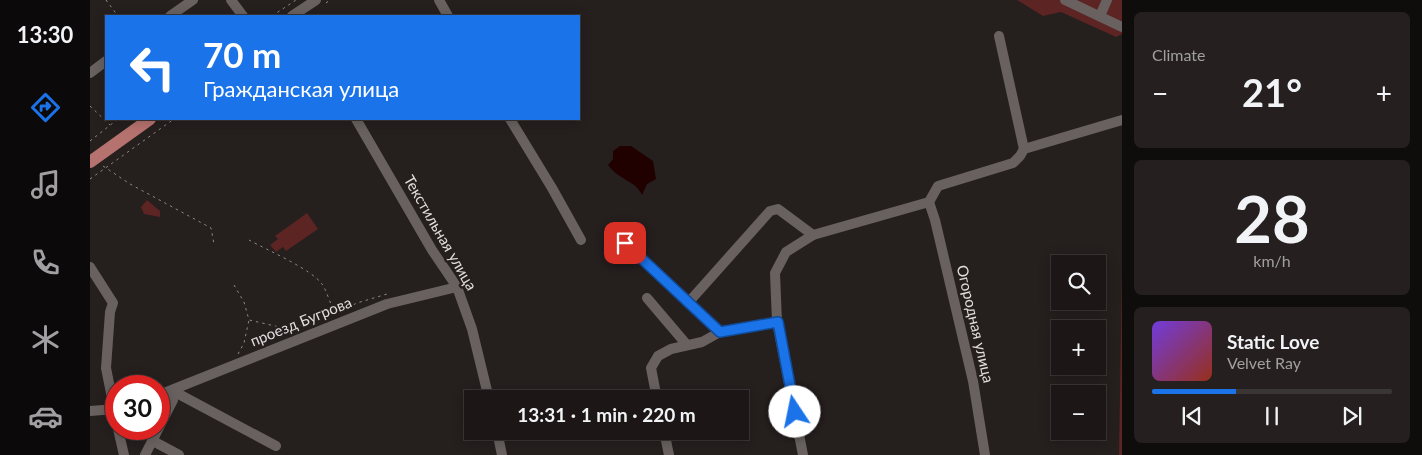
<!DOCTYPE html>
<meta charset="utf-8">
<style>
body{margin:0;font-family:Lato,sans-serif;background:#25201f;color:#f1f3f6;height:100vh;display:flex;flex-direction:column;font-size:19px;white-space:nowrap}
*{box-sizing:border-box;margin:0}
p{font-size:16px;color:#a09fa1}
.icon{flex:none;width:28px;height:28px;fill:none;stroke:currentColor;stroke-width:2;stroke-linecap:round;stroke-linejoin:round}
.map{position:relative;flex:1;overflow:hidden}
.side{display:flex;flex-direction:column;gap:12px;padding:12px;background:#0f0d0c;width:300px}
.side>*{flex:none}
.top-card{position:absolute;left:15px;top:15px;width:475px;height:105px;border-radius:0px;box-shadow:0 2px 12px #0003,0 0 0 1px #3a3635;background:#1a73e8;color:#fff;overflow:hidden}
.buttons{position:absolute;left:961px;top:255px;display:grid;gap:10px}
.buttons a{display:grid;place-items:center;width:55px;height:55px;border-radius:0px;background:#1c1716;box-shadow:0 2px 12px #0003,0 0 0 1px #3a3635;font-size:25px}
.speed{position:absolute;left:15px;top:375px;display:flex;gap:10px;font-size:25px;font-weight:700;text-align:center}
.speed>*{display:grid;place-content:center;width:65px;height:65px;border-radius:50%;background:#1c1716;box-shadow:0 2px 12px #0003,0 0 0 1px #3a3635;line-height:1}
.speed .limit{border:8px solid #d22;background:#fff;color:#111}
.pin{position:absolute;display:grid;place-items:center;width:42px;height:42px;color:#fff;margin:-21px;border-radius:10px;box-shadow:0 2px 8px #0006}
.me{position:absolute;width:55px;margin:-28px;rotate:349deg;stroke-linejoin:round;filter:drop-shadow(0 0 4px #0008)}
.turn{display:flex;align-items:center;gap:18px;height:105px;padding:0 15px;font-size:22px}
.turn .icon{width:65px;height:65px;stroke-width:2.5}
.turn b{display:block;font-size:35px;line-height:42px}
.big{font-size:38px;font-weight:700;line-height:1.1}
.side .widget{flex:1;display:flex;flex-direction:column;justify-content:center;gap:8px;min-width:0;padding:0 18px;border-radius:8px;background:#25201f}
.side .dial{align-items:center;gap:0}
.dial b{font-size:65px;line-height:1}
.song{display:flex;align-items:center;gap:15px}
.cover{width:60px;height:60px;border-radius:8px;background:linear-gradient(135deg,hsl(260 70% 55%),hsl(10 70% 35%))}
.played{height:5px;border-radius:2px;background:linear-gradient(90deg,#1a73e8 35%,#3a3635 35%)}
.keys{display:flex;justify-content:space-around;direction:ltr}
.heat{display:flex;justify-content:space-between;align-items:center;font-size:28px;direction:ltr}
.trip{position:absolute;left:374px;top:390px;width:285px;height:50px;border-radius:0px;background:#1c1716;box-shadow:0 2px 12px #0003,0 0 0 1px #3a3635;font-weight:700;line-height:50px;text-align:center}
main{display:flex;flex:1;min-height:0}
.tabs{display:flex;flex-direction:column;width:90px;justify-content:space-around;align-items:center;background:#0b0909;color:#a09fa1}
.tabs .icon{width:35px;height:35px}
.tabs .on{color:#1a73e8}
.tabs b{font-size:22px;color:#f1f3f6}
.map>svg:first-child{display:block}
.green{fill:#5c2422}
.water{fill:#210000}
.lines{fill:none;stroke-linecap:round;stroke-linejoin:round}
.path{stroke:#8d8887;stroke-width:1;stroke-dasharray:2.5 4;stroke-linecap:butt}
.minor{stroke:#686160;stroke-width:10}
.major{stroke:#b6726e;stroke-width:12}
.route-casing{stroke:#114b97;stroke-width:12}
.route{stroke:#1a73e8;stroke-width:9}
.labels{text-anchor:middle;stroke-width:5;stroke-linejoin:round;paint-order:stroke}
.street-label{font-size:15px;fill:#e3dede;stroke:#251f1e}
</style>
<main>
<nav class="tabs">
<b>13:30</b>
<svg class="icon on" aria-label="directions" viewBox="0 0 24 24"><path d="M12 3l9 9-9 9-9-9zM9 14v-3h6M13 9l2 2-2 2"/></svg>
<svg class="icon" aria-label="music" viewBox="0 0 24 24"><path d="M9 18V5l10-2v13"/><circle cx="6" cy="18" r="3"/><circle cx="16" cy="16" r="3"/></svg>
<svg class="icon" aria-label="phone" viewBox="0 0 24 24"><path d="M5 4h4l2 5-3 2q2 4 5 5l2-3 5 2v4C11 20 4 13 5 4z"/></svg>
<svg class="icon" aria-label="climate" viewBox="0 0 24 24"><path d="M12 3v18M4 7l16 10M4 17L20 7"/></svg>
<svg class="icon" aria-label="car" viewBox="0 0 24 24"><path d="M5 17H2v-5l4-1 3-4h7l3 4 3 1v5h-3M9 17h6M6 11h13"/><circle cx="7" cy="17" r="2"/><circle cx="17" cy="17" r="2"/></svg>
</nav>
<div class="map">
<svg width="1032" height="455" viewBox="0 0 1032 455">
<rect width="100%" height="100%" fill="#251f1e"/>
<g class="green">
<path d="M927,0H1032V34L1026,37L971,12L953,16Z"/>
<path d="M57,200L70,211V217L54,214L51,207Z"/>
<path d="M217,213L228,229L196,251L193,247L186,252L180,245L188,239L185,236Z"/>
<path d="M1032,271V455H1029Z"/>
</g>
<path class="water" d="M530,146H541L563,161L566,179L557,184L552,195C545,180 530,181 518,165L523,159V151Z"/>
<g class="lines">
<g class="path">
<path d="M16,0L28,16"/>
<path d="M236,3L240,0"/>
<path d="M182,16L206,0"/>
<path d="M0,106L20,125"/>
<path d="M0,141L28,119"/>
<path d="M13,166L40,184L121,228L124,244"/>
<path d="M0,179L84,119"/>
<path d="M159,240C177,250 221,269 232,284C236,289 241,306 245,313"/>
<path d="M144,285L154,302L159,320L198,329L227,321"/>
<path d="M240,316L267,303L297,294"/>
<path d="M148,354L154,343L159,320"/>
</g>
<g class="minor">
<path d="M141,0L153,16"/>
<path d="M349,0L358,16"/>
<path d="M975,0L1032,27"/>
<path d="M80,16L103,0"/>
<path d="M202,16L226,0"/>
<path d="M1010,16L1017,0"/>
<path d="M909,36L934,149"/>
<path d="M0,73L16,61"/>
<path d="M266,119L342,250L367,287L382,329L399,399"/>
<path d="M420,119L462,188L491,240"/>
<path d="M839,202L845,220L883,381L895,455"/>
<path d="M535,243L630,332"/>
<path d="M0,267L23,303L20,312L16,368L26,418"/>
<path d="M557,298L597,345"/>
<path d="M598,303L680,211L688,209L723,235"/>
<path d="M83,391L186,446"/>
<path d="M69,395L297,304L367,287"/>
<path d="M567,399L561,368L568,356L581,349L612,342L630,332L687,322"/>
<path d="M0,411L26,409"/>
<path d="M28,429L34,455"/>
<path d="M407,431L412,455"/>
<path d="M574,431L579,455"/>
<path d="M63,441L89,455"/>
<path d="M55,455L83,400V391"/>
<path d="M713,455L687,322L685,273L696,252L723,235L839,202L848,186L923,163L930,156L934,149L1032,120"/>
</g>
<path class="major" d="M0,162L60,119"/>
</g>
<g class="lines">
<defs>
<path id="route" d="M535,243L630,332L688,322L705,412"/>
</defs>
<use href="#route" class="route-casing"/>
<use href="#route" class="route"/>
</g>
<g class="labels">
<g class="street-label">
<text transform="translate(350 233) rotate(60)" y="5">Текстильная улица</text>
<text transform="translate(211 322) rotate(-22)" y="5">проезд Бугрова</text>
<text transform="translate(885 324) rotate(77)" y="5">Огородная улица</text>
</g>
</g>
</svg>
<div class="buttons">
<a><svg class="icon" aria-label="search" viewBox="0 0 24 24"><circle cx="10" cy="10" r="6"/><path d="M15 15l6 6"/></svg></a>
<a>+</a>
<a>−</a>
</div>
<div class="speed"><div class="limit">30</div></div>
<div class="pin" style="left:535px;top:243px;background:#d93025"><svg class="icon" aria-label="arrive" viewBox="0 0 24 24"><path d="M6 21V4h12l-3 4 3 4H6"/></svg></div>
<svg class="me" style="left:705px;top:412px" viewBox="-20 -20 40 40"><circle r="19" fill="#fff"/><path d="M0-13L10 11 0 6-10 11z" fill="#1a73e8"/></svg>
<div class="trip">13:31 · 1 min · 220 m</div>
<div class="top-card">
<div class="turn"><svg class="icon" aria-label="left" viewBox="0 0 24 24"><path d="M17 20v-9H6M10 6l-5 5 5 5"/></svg><div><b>70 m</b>Гражданская улица</div></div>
</div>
</div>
<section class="side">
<div class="widget"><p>Climate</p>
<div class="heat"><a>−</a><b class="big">21°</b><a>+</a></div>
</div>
<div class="widget dial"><b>28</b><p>km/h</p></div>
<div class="widget">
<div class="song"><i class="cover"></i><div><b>Static Love</b><p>Velvet Ray</p></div></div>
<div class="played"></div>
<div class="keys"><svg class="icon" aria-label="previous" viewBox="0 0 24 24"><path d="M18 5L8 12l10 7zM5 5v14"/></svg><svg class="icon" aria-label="pause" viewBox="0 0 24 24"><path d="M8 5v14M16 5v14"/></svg><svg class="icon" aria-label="next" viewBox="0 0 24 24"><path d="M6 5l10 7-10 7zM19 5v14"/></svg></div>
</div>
</section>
</main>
